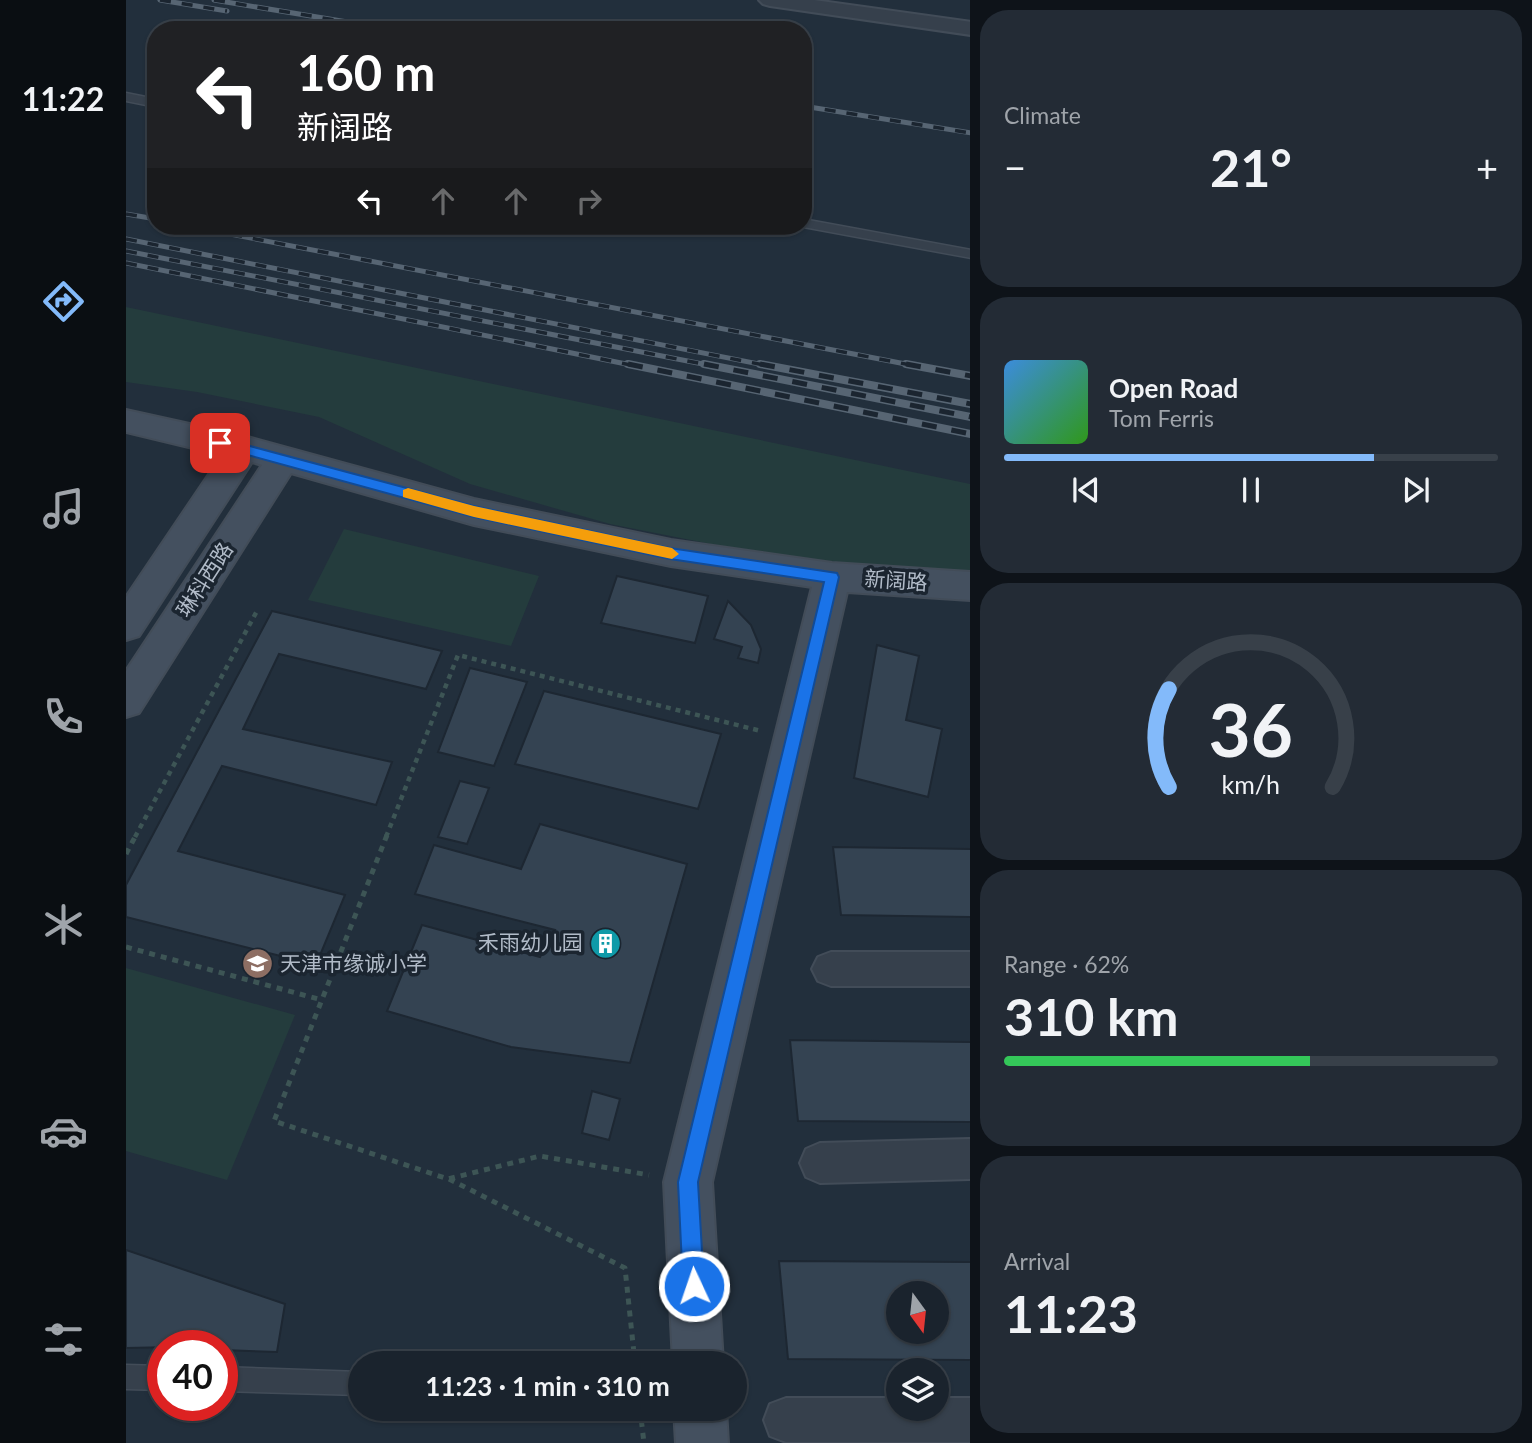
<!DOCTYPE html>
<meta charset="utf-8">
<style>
body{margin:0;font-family:Lato,"Noto Sans SC",sans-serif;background:#232b35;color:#f1f3f6;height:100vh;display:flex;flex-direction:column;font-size:26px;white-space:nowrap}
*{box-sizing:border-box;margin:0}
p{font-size:23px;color:#9fa4aa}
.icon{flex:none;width:38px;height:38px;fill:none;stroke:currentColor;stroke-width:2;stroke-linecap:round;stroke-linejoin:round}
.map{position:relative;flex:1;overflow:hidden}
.details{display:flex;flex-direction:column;gap:10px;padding:10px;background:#0e1319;width:562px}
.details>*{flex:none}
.hud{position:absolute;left:21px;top:21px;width:665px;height:214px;border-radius:28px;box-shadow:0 2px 5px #0004,0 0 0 2px #384049;background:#202124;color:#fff;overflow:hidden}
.needle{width:46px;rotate:165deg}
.buttons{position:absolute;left:760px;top:1281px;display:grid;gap:14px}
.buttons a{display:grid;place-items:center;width:63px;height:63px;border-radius:50%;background:#1a232d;box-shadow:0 2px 5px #0004,0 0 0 2px #384049;font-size:35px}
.speed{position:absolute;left:21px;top:1330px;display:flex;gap:14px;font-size:35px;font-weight:700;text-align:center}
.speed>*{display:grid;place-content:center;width:91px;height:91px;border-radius:50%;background:#1a232d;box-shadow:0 2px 5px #0004,0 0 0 2px #384049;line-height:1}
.speed .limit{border:10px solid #d22;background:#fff;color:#111}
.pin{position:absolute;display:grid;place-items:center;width:60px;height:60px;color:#fff;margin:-30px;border-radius:14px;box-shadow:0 4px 10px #0006}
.me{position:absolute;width:77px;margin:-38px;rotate:357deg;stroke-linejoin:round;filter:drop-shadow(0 0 5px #0008)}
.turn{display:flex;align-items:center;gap:24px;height:147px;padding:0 35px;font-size:32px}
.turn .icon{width:91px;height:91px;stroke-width:2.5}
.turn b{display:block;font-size:49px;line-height:60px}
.lanes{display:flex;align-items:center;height:66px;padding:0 35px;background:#0003;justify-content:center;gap:35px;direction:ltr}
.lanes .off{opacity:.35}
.big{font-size:52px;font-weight:700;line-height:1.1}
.details .card{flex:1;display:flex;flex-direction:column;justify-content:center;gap:10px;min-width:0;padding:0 24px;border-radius:28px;background:#232b35}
.details .dial{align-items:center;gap:0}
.dial svg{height:182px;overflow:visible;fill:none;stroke:#384049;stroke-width:7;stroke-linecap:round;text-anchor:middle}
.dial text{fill:#f1f3f6;stroke:none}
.song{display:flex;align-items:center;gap:21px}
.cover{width:84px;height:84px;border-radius:10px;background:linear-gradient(135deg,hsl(210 70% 55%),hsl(110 70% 35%))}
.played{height:7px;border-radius:4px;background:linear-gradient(90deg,#83bafa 75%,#384049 75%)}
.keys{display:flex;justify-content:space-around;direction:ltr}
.heat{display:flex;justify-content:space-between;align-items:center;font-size:38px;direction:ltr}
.charge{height:10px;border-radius:5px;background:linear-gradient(90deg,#34c759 62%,#384049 0)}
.trip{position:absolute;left:222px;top:1351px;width:399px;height:70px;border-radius:35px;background:#1a232d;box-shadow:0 2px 5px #0004,0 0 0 2px #384049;font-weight:700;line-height:70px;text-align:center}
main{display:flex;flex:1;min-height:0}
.tab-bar{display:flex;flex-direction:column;width:126px;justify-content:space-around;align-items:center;background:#0a0e12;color:#9fa4aa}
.tab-bar .icon{width:49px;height:49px}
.tab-bar .selected{color:#83bafa}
.tab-bar b{font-size:32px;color:#f1f3f6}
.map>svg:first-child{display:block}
.green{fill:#243c3d}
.building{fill:#344352;stroke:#1d2732;stroke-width:2;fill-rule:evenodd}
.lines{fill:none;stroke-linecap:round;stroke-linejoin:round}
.lane-casing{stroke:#424c58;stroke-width:3}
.street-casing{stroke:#424c58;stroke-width:4}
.secondary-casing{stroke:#424c58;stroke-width:4}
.path-far1{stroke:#3d5555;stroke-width:4.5;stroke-dasharray:5 5;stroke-linecap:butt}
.path{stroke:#3d5555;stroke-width:5;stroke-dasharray:6 6;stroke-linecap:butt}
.lane{fill:#36404c;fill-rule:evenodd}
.street{fill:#36404c;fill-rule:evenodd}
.secondary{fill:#44505f;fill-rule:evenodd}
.rail-far1-casing{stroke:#576573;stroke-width:5}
.rail-casing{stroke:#576573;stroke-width:8}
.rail-far1{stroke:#1b2530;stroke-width:3.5;stroke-dasharray:11;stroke-linecap:butt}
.rail{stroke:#1b2530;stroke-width:5;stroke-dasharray:15;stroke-linecap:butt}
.route{fill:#1a73e8;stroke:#114b97;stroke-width:2}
.slow{fill:#f59e0b}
.labels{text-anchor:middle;stroke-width:7;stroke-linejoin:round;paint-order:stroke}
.street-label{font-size:21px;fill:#b1bbc8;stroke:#1b2530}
.poi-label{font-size:21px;fill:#b1bbc8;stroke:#1b2530;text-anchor:end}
</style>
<main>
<nav class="tab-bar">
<b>11:22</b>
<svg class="icon selected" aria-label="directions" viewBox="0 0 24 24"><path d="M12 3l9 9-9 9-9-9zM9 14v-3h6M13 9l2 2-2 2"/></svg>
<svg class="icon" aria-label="music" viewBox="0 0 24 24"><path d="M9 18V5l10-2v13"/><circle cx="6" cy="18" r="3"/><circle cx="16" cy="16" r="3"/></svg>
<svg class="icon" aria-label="phone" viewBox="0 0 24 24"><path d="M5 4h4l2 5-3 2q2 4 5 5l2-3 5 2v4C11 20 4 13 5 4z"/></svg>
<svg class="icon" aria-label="climate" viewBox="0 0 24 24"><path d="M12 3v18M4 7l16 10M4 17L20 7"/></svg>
<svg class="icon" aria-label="car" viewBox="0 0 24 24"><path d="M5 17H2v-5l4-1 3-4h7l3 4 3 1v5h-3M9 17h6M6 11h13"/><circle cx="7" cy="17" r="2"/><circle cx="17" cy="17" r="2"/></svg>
<svg class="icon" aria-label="filters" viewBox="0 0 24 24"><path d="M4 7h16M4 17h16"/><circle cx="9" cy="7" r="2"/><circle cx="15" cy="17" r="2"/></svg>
</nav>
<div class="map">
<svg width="845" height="1443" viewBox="0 0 845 1443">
<rect width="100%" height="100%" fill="#222f3c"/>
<g class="green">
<path d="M0,307L844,484V573L751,568L595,546L484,524L344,484L193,417L71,392L0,382Z"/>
<path d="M218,529L413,576L385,646L182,600Z"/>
<path d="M0,968L169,1015L101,1180L0,1151Z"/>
</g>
<g class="building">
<path d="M491,576L582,596L569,643L475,623Z"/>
<path d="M602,601L625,625L635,649L632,663L612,658L616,647L588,639Z"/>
<path d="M146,611L316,651L300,689L153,654L117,729L266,762L250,805L96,766L52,851L219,895L190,965L0,917V885Z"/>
<path d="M751,645L793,656L780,720L816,729L802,797L728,778Z"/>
<path d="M344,668L401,682L368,766L312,752Z"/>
<path d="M418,691L595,734L572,809L389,764Z"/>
<path d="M334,781L363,788L341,844L312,837Z"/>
<path d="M414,824L561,864L504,1063L385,1047L261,1011L296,925L414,957L429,930L289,894L308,845L395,869Z"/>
<path d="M707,847L845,849V917L715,915Z"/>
<path d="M664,1040L845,1042V1122L672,1121Z"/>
<path d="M466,1091L494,1099L483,1140L456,1133Z"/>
<path d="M0,1250L159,1304L151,1352L96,1350V1346L0,1348Z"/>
<path d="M653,1261L845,1262V1360L662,1359ZM772,1293H810V1332H772Z"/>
</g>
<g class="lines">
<defs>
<g id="lane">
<path d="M0,93L30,99V107L0,101Z"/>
<path d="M677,219L845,250V258L672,226H677Z"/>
<path d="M0,1365L37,1366V1390L0,1389Z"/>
<path d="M96,1367L234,1372V1395L96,1391Z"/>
</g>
<g id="street">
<path d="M633,0H688L845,22V35L644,6L637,4Z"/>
<path d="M705,952H845V986H705L692,981L686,969L692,957Z"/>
<path d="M845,1139V1179L694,1183L680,1177L674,1163L680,1149L694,1143Z"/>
<path d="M660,1398H772V1409H810V1398H845V1442H660L644,1436L638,1420L644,1404Z"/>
</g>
<g id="secondary">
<path d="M0,410L118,436L348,499L545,540L706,563L845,572V600L721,592L586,1182L597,1363H547L538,1182L686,587L545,566L348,525L165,473L13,713L0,717V671L136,465L126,462L13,636L0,640V597L96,455L0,432Z"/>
<path d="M548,1409H600L602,1443H550Z"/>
</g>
</defs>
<use href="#lane" class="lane-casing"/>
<use href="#street" class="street-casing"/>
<use href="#secondary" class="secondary-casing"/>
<g class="path-far1">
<path d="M9,837L132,609"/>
<path d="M260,837L332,655L635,731"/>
</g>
<g class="path">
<path d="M261,835L148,1121L322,1179L414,1156L523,1175"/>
<path d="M0,854L10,835"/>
<path d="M0,947L196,1000"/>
<path d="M323,1179L499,1268L509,1363"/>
<path d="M514,1409L518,1443"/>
</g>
<use href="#lane" class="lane"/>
<use href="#street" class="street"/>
<use href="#secondary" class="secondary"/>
<defs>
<g id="rail-far1">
<path d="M34,0L101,11"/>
<path d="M88,0L270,30"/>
<path d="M677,106L845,133"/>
<path d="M0,214L30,219"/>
<path d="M62,226L790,366"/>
<path d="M0,239L643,366"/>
<path d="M0,251L587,366"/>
<path d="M0,263L510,366"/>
</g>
<g id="rail">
<path d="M502,364L845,434"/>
<path d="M578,364L845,417"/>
<path d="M634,364L845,404"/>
<path d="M780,364L845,376"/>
</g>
</defs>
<use href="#rail-far1" class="rail-far1-casing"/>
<use href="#rail" class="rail-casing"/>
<use href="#rail-far1" class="rail-far1"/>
<use href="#rail" class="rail"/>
</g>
<path class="route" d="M94,438L348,506L544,548L711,573L713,577L572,1182L578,1286L575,1293L568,1296L560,1293L557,1286L552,1182L698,582L544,559L348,517L89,446V439Z"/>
<path class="slow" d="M282,488L348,506L546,548L553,554L546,559L348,517L277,497V490Z"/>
<defs>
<symbol id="building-disc" viewBox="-11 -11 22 22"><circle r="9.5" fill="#0f9aa8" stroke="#1b2530"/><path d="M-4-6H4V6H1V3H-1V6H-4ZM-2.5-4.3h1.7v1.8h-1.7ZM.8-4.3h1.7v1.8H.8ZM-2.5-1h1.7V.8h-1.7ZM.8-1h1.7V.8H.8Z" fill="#fff"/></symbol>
<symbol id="school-disc" viewBox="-11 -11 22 22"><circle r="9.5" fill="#8d6e63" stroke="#1b2530"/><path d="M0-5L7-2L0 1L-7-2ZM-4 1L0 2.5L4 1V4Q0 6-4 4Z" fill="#fff"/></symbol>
</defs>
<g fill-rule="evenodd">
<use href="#building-disc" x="462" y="926" width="35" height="35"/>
<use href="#school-disc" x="114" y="946" width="35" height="35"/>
</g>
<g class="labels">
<g class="street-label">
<text transform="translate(79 580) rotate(-57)" y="7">琳科西路</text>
<text transform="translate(770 581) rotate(4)" y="7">新阔路</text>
</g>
<g class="poi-label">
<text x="457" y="950">禾雨幼儿园</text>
<text x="154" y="971" text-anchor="start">天津市缘诚小学</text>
</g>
</g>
</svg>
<div class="buttons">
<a><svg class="needle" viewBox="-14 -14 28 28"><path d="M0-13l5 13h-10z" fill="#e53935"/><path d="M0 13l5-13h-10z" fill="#9fa4aa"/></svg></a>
<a><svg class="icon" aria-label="layers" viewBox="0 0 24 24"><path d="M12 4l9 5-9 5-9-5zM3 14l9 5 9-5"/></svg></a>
</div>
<div class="speed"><div class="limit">40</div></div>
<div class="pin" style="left:94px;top:443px;background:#d93025"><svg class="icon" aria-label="arrive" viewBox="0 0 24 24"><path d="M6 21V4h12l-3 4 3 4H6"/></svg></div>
<svg class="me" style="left:568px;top:1286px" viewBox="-20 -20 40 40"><circle r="17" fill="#1a73e8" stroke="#fff" stroke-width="3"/><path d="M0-11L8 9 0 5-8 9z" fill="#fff"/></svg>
<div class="trip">11:23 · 1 min · 310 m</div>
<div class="hud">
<div class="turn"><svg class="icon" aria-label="left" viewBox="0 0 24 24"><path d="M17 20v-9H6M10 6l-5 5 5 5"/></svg><div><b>160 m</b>新阔路</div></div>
<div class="lanes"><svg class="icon" aria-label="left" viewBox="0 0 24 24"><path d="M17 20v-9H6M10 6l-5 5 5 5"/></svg><svg class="icon off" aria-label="ahead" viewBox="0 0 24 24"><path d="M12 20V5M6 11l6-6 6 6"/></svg><svg class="icon off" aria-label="ahead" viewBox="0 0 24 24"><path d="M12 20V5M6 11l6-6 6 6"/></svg><svg class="icon off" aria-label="right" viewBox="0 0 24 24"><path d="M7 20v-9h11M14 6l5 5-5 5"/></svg></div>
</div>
</div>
<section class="details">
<div class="card"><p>Climate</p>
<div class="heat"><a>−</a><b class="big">21°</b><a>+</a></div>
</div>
<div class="card">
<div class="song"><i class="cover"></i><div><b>Open Road</b><p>Tom Ferris</p></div></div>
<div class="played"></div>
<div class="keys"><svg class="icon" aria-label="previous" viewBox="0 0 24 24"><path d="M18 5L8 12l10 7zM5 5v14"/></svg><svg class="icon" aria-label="pause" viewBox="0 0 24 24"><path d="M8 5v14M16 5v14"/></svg><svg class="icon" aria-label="next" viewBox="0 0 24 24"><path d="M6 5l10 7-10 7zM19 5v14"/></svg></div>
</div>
<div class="card dial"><svg viewBox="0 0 100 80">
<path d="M14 69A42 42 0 1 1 86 69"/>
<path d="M14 69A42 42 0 0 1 14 26" stroke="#83bafa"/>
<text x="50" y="56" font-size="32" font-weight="700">36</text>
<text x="50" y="72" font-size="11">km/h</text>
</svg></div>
<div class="card"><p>Range · 62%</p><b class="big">310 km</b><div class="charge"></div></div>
<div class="card"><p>Arrival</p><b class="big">11:23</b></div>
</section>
</main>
